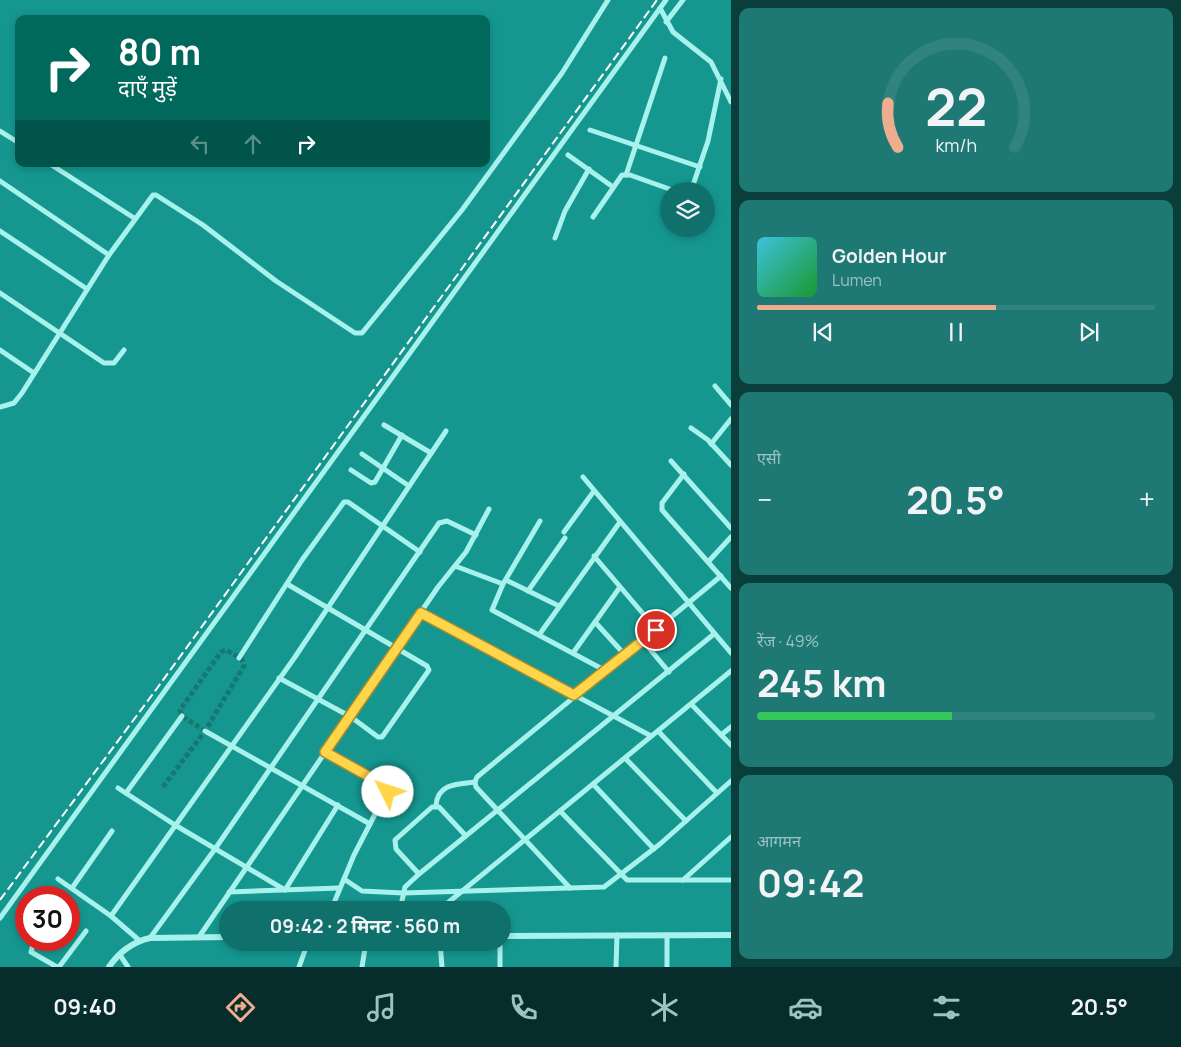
<!DOCTYPE html>
<html lang="hi">
<meta charset="utf-8">
<style>
body{margin:0;font-family:Manrope,"Noto Sans Devanagari",sans-serif;background:#1e7974;color:#f1f3f6;height:100vh;display:flex;flex-direction:column;font-size:19px;white-space:nowrap}
*{box-sizing:border-box;margin:0}
p{font-size:16px;color:#9cc2c2}
.icon{flex:none;width:28px;height:28px;fill:none;stroke:currentColor;stroke-width:2;stroke-linecap:round;stroke-linejoin:round}
.map{position:relative;flex:1;overflow:hidden}
.side{display:flex;flex-direction:column;gap:8px;padding:8px;background:#093e3b;width:450px}
.side>*{flex:none}
.hud{position:absolute;left:15px;top:15px;width:475px;height:152px;border-radius:10px;box-shadow:0 2px 8px #0003;background:#00695c;color:#fff;overflow:hidden}
.tools{position:absolute;left:660px;top:182px;display:grid;gap:10px}
.tools a{display:grid;place-items:center;width:55px;height:55px;border-radius:50%;background:#10716c;box-shadow:0 2px 8px #0003;font-size:25px}
.speed{position:absolute;left:15px;top:886px;display:flex;gap:10px;font-size:25px;font-weight:700;text-align:center}
.speed>*{display:grid;place-content:center;width:65px;height:65px;border-radius:50%;background:#10716c;box-shadow:0 2px 8px #0003;line-height:1}
.speed .limit{border:8px solid #d22;background:#fff;color:#111}
.pin{position:absolute;display:grid;place-items:center;width:42px;height:42px;color:#fff;margin:-21px;border:2px solid #fff;border-radius:50%;box-shadow:0 1px 5px #0007}
.me{position:absolute;width:55px;margin:-28px;rotate:311deg;stroke-linejoin:round;filter:drop-shadow(0 0 4px #0008)}
.turn{display:flex;align-items:center;gap:18px;height:105px;padding:0 20px;font-size:22px}
.turn .icon{width:65px;height:65px;stroke-width:2.5}
.turn b{display:block;font-size:35px;line-height:42px}
.lanes{display:flex;align-items:center;height:48px;padding:0 20px;background:#0003;justify-content:center;gap:25px;direction:ltr}
.lanes .off{opacity:.35}
.big{font-size:38px;font-weight:700;line-height:1.1}
.side .tile{flex:1;display:flex;flex-direction:column;justify-content:center;gap:8px;min-width:0;padding:0 18px;border-radius:10px;background:#1e7974}
.side .dial{align-items:center;gap:0}
.dial svg{height:130px;overflow:visible;fill:none;stroke:#30837f;stroke-width:7;stroke-linecap:round;text-anchor:middle}
.dial text{fill:#f1f3f6;stroke:none}
.song{display:flex;align-items:center;gap:15px}
.cover{width:60px;height:60px;border-radius:8px;background:linear-gradient(135deg,hsl(190 70% 55%),hsl(130 70% 35%))}
.played{height:5px;border-radius:2px;background:linear-gradient(90deg,#eead8d 60%,#30837f 60%)}
.keys{display:flex;justify-content:space-around;direction:ltr}
.heat{display:flex;justify-content:space-between;align-items:center;font-size:28px;direction:ltr}
.charge{height:8px;border-radius:4px;background:linear-gradient(90deg,#34c759 49%,#30837f 0)}
.trip{position:absolute;left:219px;top:901px;width:292px;height:50px;border-radius:25px;background:#10716c;box-shadow:0 2px 8px #0003;font-weight:700;line-height:50px;text-align:center}
.menu{display:flex;height:80px;justify-content:space-around;align-items:center;background:#062d2b;color:#9cc2c2}
.menu .icon{width:35px;height:35px}
.menu .current{color:#eead8d}
.menu b{font-size:22px;color:#f1f3f6}
main{display:flex;flex:1;min-height:0}
.map>svg:first-child{display:block}
.lines{fill:none;stroke-linecap:round;stroke-linejoin:round}
.minor-tunnel{stroke:#177873;stroke-width:5;stroke-dasharray:5 2.5;stroke-linecap:butt}
.minor{stroke:#a8f2ed;stroke-width:5}
.tertiary{stroke:#a8f2ed;stroke-width:6}
.rail{stroke:#fff;stroke-width:2;stroke-dasharray:9 4;stroke-linecap:butt}
.route-casing{stroke:#a68a30;stroke-width:12}
.route{stroke:#ffd54a;stroke-width:9}
</style>
<main>
<div class="map">
<svg width="731" height="967" viewBox="0 0 731 967">
<rect width="100%" height="100%" fill="#159790"/>
<g class="lines">
<path class="minor-tunnel" d="M163,787L205,731L244,666L242,659L226,650L221,652L180,710L182,716L205,731"/>
<g class="minor">
<path d="M660,8L673,32L711,62L731,102"/>
<path d="M666,22L683,0"/>
<path d="M590,130L700,167"/>
<path d="M0,131L19,143"/>
<path d="M568,155L613,187"/>
<path d="M50,164L134,218"/>
<path d="M626,175L665,58"/>
<path d="M0,181L109,255"/>
<path d="M691,191L708,141L721,79"/>
<path d="M593,217L622,175H630L675,191"/>
<path d="M0,231L87,289"/>
<path d="M555,238L565,211L589,169"/>
<path d="M0,293L104,363H114L124,350"/>
<path d="M0,350L34,373"/>
<path d="M715,386L731,405"/>
<path d="M0,407L14,403L22,393L109,255L153,195H156L203,225L276,281L355,333H362L462,210L562,73L608,0"/>
<path d="M384,425L431,453"/>
<path d="M691,428L708,440L731,465"/>
<path d="M711,444L731,419"/>
<path d="M362,454L409,486"/>
<path d="M671,461L731,528"/>
<path d="M351,470L371,483L375,482L402,435"/>
<path d="M684,474L662,503V510L731,588"/>
<path d="M583,477L731,653"/>
<path d="M540,521L503,584L492,610L606,671"/>
<path d="M564,532L594,491"/>
<path d="M594,556L656,629"/>
<path d="M708,562L731,537"/>
<path d="M455,566L503,584"/>
<path d="M506,580L559,606"/>
<path d="M528,591L565,538"/>
<path d="M421,613L651,736"/>
<path d="M595,622L625,655"/>
<path d="M539,635L620,522"/>
<path d="M643,641L669,672"/>
<path d="M573,653L620,587"/>
<path d="M239,658L302,560L344,502H348L420,552"/>
<path d="M279,678L351,717L378,737H382L429,670L427,666L287,584"/>
<path d="M691,704L731,745"/>
<path d="M205,731L370,824"/>
<path d="M658,731L717,793"/>
<path d="M721,735L731,727"/>
<path d="M325,752L355,767L388,789L354,855L331,910"/>
<path d="M625,758L686,821"/>
<path d="M593,784L654,849"/>
<path d="M118,788L175,825L285,890L338,805"/>
<path d="M126,793L182,716"/>
<path d="M436,806C437,784 456,784 475,782"/>
<path d="M560,811L627,880H731"/>
<path d="M419,874L396,849L395,840L432,807H439L466,836"/>
<path d="M58,879L111,916L140,941"/>
<path d="M344,879L362,891L403,893L604,887L660,844L731,781"/>
<path d="M683,880L731,837"/>
<path d="M72,888L112,831"/>
<path d="M570,888L476,787L475,782L477,777L721,576"/>
<path d="M229,892L339,888"/>
<path d="M400,910L405,887L419,874L714,634"/>
<path d="M439,910L731,671"/>
<path d="M111,916L295,657L446,431"/>
<path d="M0,918L666,0"/>
<path d="M667,935V967"/>
<path d="M199,937L438,587L466,552L489,509"/>
<path d="M150,938L215,849L439,523L447,521L476,535"/>
<path d="M34,940L31,952L57,967"/>
<path d="M440,942L442,967"/>
<path d="M500,942V967"/>
<path d="M120,955L128,967"/>
<path d="M59,967L86,931"/>
<path d="M299,967L308,942"/>
<path d="M362,967L366,942"/>
<path d="M616,967L617,935"/>
</g>
<g class="tertiary">
<path d="M502,936L731,935"/>
<path d="M109,967C119,952 133,942 150,938L228,937"/>
</g>
<path class="rail" d="M0,900L158,687L657,0"/>
</g>
<g class="lines">
<defs>
<path id="route" d="M388,792L386,786L325,752L421,613L574,695L656,630"/>
</defs>
<use href="#route" class="route-casing"/>
<use href="#route" class="route"/>
</g>
</svg>
<div class="tools">
<a><svg class="icon" aria-label="layers" viewBox="0 0 24 24"><path d="M12 4l9 5-9 5-9-5zM3 14l9 5 9-5"/></svg></a>
</div>
<div class="speed"><div class="limit">30</div></div>
<div class="pin" style="left:656px;top:630px;background:#d93025"><svg class="icon" aria-label="arrive" viewBox="0 0 24 24"><path d="M6 21V4h12l-3 4 3 4H6"/></svg></div>
<svg class="me" style="left:388px;top:792px" viewBox="-20 -20 40 40"><circle r="19" fill="#fff"/><path d="M0-13L10 11 0 6-10 11z" fill="#ffd54a"/></svg>
<div class="trip">09:42 · 2 मिनट · 560 m</div>
<div class="hud">
<div class="turn"><svg class="icon" aria-label="right" viewBox="0 0 24 24"><path d="M7 20v-9h11M14 6l5 5-5 5"/></svg><div><b>80 m</b>दाएँ मुड़ें</div></div>
<div class="lanes"><svg class="icon off" aria-label="left" viewBox="0 0 24 24"><path d="M17 20v-9H6M10 6l-5 5 5 5"/></svg><svg class="icon off" aria-label="ahead" viewBox="0 0 24 24"><path d="M12 20V5M6 11l6-6 6 6"/></svg><svg class="icon" aria-label="right" viewBox="0 0 24 24"><path d="M7 20v-9h11M14 6l5 5-5 5"/></svg></div>
</div>
</div>
<section class="side">
<div class="tile dial"><svg viewBox="0 0 100 80">
<path d="M14 69A42 42 0 1 1 86 69"/>
<path d="M14 69A42 42 0 0 1 8 42" stroke="#eead8d"/>
<text x="50" y="56" font-size="32" font-weight="700">22</text>
<text x="50" y="72" font-size="11">km/h</text>
</svg></div>
<div class="tile">
<div class="song"><i class="cover"></i><div><b>Golden Hour</b><p>Lumen</p></div></div>
<div class="played"></div>
<div class="keys"><svg class="icon" aria-label="previous" viewBox="0 0 24 24"><path d="M18 5L8 12l10 7zM5 5v14"/></svg><svg class="icon" aria-label="pause" viewBox="0 0 24 24"><path d="M8 5v14M16 5v14"/></svg><svg class="icon" aria-label="next" viewBox="0 0 24 24"><path d="M6 5l10 7-10 7zM19 5v14"/></svg></div>
</div>
<div class="tile"><p>एसी</p>
<div class="heat"><a>−</a><b class="big">20.5°</b><a>+</a></div>
</div>
<div class="tile"><p>रेंज · 49%</p><b class="big">245 km</b><div class="charge"></div></div>
<div class="tile"><p>आगमन</p><b class="big">09:42</b></div>
</section>
</main>
<nav class="menu">
<b>09:40</b>
<svg class="icon current" aria-label="directions" viewBox="0 0 24 24"><path d="M12 3l9 9-9 9-9-9zM9 14v-3h6M13 9l2 2-2 2"/></svg>
<svg class="icon" aria-label="music" viewBox="0 0 24 24"><path d="M9 18V5l10-2v13"/><circle cx="6" cy="18" r="3"/><circle cx="16" cy="16" r="3"/></svg>
<svg class="icon" aria-label="phone" viewBox="0 0 24 24"><path d="M5 4h4l2 5-3 2q2 4 5 5l2-3 5 2v4C11 20 4 13 5 4z"/></svg>
<svg class="icon" aria-label="climate" viewBox="0 0 24 24"><path d="M12 3v18M4 7l16 10M4 17L20 7"/></svg>
<svg class="icon" aria-label="car" viewBox="0 0 24 24"><path d="M5 17H2v-5l4-1 3-4h7l3 4 3 1v5h-3M9 17h6M6 11h13"/><circle cx="7" cy="17" r="2"/><circle cx="17" cy="17" r="2"/></svg>
<svg class="icon" aria-label="filters" viewBox="0 0 24 24"><path d="M4 7h16M4 17h16"/><circle cx="9" cy="7" r="2"/><circle cx="15" cy="17" r="2"/></svg>
<b>20.5°</b>
</nav>
